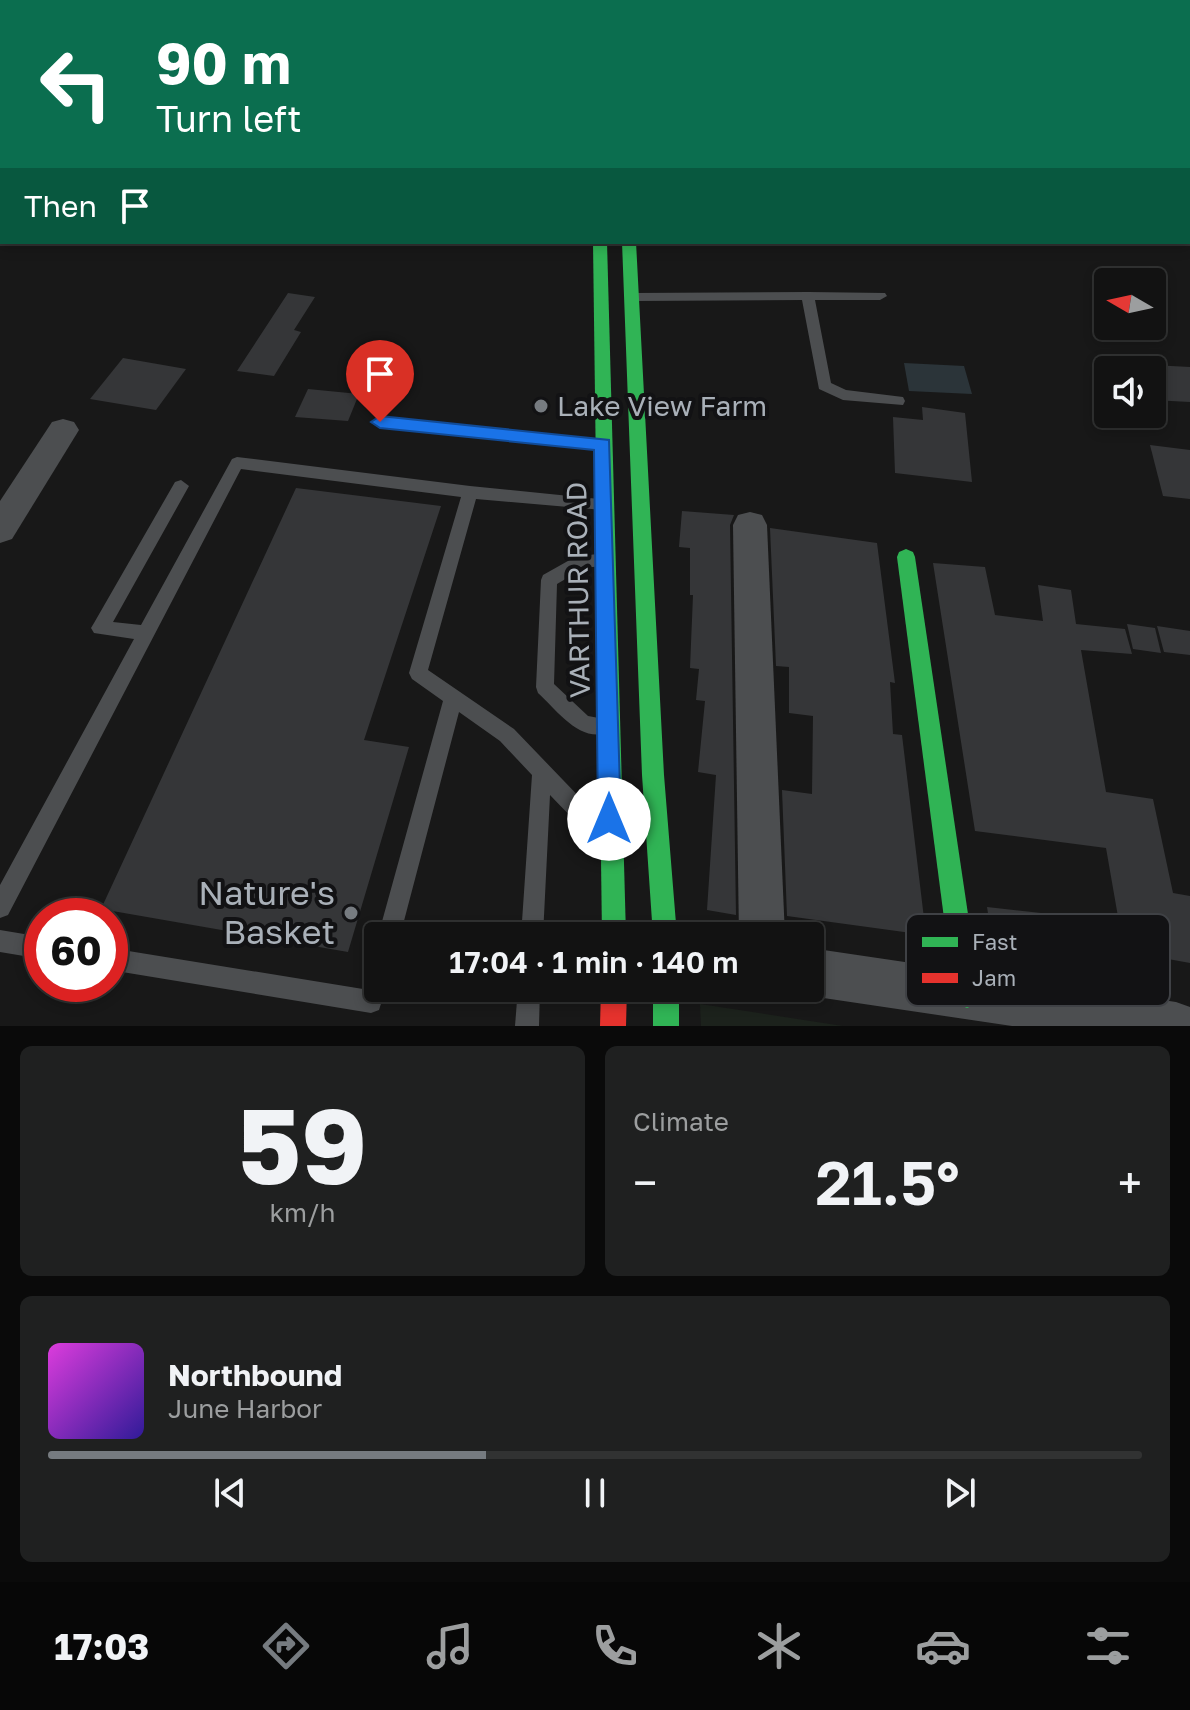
<!DOCTYPE html>
<meta charset="utf-8">
<style>
body{margin:0;font-family:"Golos Text",sans-serif;background:#1f2020;color:#f1f3f6;height:100vh;display:flex;flex-direction:column;font-size:30px;white-space:nowrap}
*{box-sizing:border-box;margin:0}
p{font-size:26px;color:#9c9e9f}
.icon{flex:none;width:44px;height:44px;fill:none;stroke:currentColor;stroke-width:2;stroke-linecap:round;stroke-linejoin:round}
.map{position:relative;height:1026px;overflow:hidden}
.side{display:flex;flex-direction:column;gap:20px;padding:20px;background:#0a0a0a;flex:1}
.side>*{flex:none}
.hud{position:absolute;left:0px;top:0px;width:1190px;height:244px;box-shadow:0 4px 12px #0003,0 0 0 2px #313232;background:#0b6e4f;color:#fff;overflow:hidden}
.needle{width:52px;rotate:279deg}
.controls{position:absolute;left:1094px;top:268px;display:grid;gap:16px}
.controls a{display:grid;place-items:center;width:72px;height:72px;border-radius:8px;background:#121212;box-shadow:0 4px 12px #0003,0 0 0 2px #313232;font-size:40px}
.speed{position:absolute;left:24px;top:898px;display:flex;gap:16px;font-size:40px;font-weight:700;text-align:center}
.speed>*{display:grid;place-content:center;width:104px;height:104px;border-radius:50%;background:#121212;box-shadow:0 4px 12px #0003,0 0 0 2px #313232;line-height:1}
.speed .limit{border:12px solid #d22;background:#fff;color:#111}
.pin{position:absolute;display:grid;place-items:center;width:68px;height:68px;color:#fff;margin:-82px -34px;border-radius:50% 50% 50% 0;rotate:-45deg;box-shadow:0 0 8px #0007}
.pin .icon{rotate:45deg}
.me{position:absolute;width:88px;margin:-44px;rotate:0deg;stroke-linejoin:round;filter:drop-shadow(0 0 6px #0008)}
.turn{display:flex;align-items:center;gap:28px;height:168px;padding:0 24px;font-size:36px}
.turn .icon{width:104px;height:104px;stroke-width:2.5}
.turn b{display:block;font-size:56px;line-height:68px}
.then{display:flex;align-items:center;height:76px;padding:0 24px;background:#0003;gap:16px;font-size:30px}
.big{font-size:60px;font-weight:600;line-height:1.1}
.side .card{flex:1;display:flex;flex-direction:column;justify-content:center;gap:12px;min-width:0;padding:0 28px;border-radius:12px;background:#1f2020}
.side .dial{align-items:center;gap:0}
.dial b{font-size:104px;line-height:1}
.song{display:flex;align-items:center;gap:24px}
.cover{width:96px;height:96px;border-radius:12px;background:linear-gradient(135deg,hsl(300 70% 55%),hsl(250 70% 35%))}
.played{height:8px;border-radius:4px;background:linear-gradient(90deg,#767b80 40%,#313232 40%)}
.keys{display:flex;justify-content:space-around;direction:ltr}
.heat{display:flex;justify-content:space-between;align-items:center;font-size:44px;direction:ltr}
.side .tiles{flex:1;display:grid;gap:20px;grid-template-columns:1fr 1fr}
.card:last-child{grid-column:span 2}
.trip{position:absolute;left:364px;top:922px;width:460px;height:80px;border-radius:8px;background:#121212;box-shadow:0 4px 12px #0003,0 0 0 2px #313232;font-weight:600;line-height:80px;text-align:center}
.dock{display:flex;height:128px;justify-content:space-around;align-items:center;background:#070707;color:#9c9e9f}
.dock .icon{width:56px;height:56px}
.dock .selected{color:#767b80}
.dock b{font-size:36px;color:#f1f3f6}
.map>svg:first-child{display:block}
.green{fill:#1c221c}
.water{fill:#2b3439}
.building{fill:#353638}
.lines{fill:none;stroke-linecap:round;stroke-linejoin:round}
.lane{fill:#4c4e50;fill-rule:evenodd}
.street{fill:#4c4e50;fill-rule:evenodd}
.fast{fill:#30b455;fill-rule:evenodd}
.jam{fill:#e5322d;fill-rule:evenodd}
.route{fill:#1a73e8;stroke:#114b97;stroke-width:2}
.poi-dot{fill:#767b80;stroke:#121214;stroke-width:3}
.labels{text-anchor:middle;stroke-width:8;stroke-linejoin:round;paint-order:stroke}
.poi-label{font-size:28px;fill:#a9b0b8;stroke:#121214;text-anchor:start}
.street-label{font-size:28px;fill:#a9b0b8;stroke:#121214}
.near-poi-label{font-size:34px;fill:#a9b0b8;stroke:#121214;text-anchor:end}
.key{fill:#121214;stroke:#3f4145;stroke-width:2}
.key-label{font-size:22px;fill:#a9b0b8}
</style>
<div class="map">
<svg width="1190" height="1026" viewBox="0 0 1190 1026">
<rect width="100%" height="100%" fill="#181818"/>
<path class="green" d="M700,1004L843,1026H701Z"/>
<path class="water" d="M904,363L964,366L972,394L909,391Z"/>
<g class="building">
<path d="M288,293L315,297L294,330L301,332L274,376L237,371Z"/>
<path d="M123,358L186,369L156,410L90,399Z"/>
<path d="M1152,365L1190,367V402L1152,400Z"/>
<path d="M308,389L359,394L348,421L295,417Z"/>
<path d="M922,407L965,413L972,482L895,473L893,417L923,420Z"/>
<path d="M1150,445L1190,450V499L1163,496Z"/>
<path d="M296,488L441,506L364,740L409,747L348,952L101,909Z"/>
<path d="M682,511L734,515L730,525L736,915L707,910L716,775L698,772L705,701L696,700L699,669L690,668L693,595H690V548L679,547Z"/>
<path d="M770,528L877,543L895,683L890,682L893,734L902,735L926,935L787,916L782,790L812,794L813,716L789,713V667L776,666Z"/>
<path d="M933,563L985,567L995,615L1043,621L1038,585L1071,590L1076,624L1125,629L1132,654L1081,650L1106,792L1153,799L1173,893L1190,896V963L1124,951L1106,848L975,831Z"/>
<path d="M1127,624L1155,628L1161,653L1133,649Z"/>
<path d="M1157,626L1190,631V655L1164,652Z"/>
<path d="M987,907L1050,914L1060,966L995,958Z"/>
</g>
<g class="lines">
<g class="lane">
<path d="M1012,0H1021L1022,2H1013Z"/>
<path d="M808,292L885,293L887,296L880,300H815L831,383L846,390L903,397L905,401L903,405L843,400L819,389L802,300L633,301L626,297L633,293Z"/>
<path d="M380,417L603,439L611,445L603,451L380,427L373,422Z"/>
<path d="M237,457L470,486L609,500L611,504L609,508L603,510L476,499L428,670L514,729L588,806L611,811L614,818L611,825C584,836 567,812 550,795L543,936H521L532,775L500,741L459,712L400,936H378L443,701L412,679L409,673L461,497L241,469L8,915L0,918V885L134,639L94,633L91,628L94,623L175,482L181,480L189,486L113,622L141,625L232,459Z"/>
<path d="M604,553L610,555L612,560L610,565L584,568L557,584L554,684L588,716L610,720L612,726L610,732C580,744 558,711 538,693L536,687L541,580L543,575L575,557Z"/>
<path d="M0,930L42,937V959L0,952Z"/>
<path d="M110,948L363,989L370,968L378,965V988H386L379,1010L371,1013L110,970Z"/>
<path d="M518,988H540L539,1026H515Z"/>
</g>
<g class="street">
<path d="M95,0H125L127,2H97Z"/>
<path d="M245,0H265L244,2Z"/>
<path d="M685,0H705L706,2H686Z"/>
<rect x="817" y="0" width="20" height="2"/>
<path d="M910,0H930L932,2H912Z"/>
<path d="M63,419L74,422L79,430L12,539L0,543V501L52,422Z"/>
<path d="M750,512L762,515L767,525L785,936H739L733,525L738,515Z"/>
<path d="M810,948L1176,1002L1190,1007V1026H1012L810,996L793,988H810Z"/>
</g>
<g class="fast">
<rect x="610" y="0" width="10" height="2"/>
<path d="M593,242H607L626,936H602Z"/>
<path d="M622,242H636L664,775L677,936H653L642,775Z"/>
<path d="M906,549L913,552L915,557L980,995L976,1004L967,1008L958,1004L954,995L897,557L899,552Z"/>
<rect x="653" y="988" width="26" height="38"/>
</g>
<path class="jam" d="M601,988H627L626,1026H600Z"/>
</g>
<path class="route" d="M380,416L609,440L621,819L617,827L609,830L601,827L598,819L594,450L380,428L371,422Z"/>
<g class="poi-dot">
<circle cx="541" cy="406" r="8"/>
<circle cx="351" cy="913" r="8"/>
</g>
<g class="labels">
<g class="poi-label">
<text x="557" y="416">Lake View Farm</text>
</g>
<g class="street-label">
<text transform="translate(578 590) rotate(-91)" y="10">VARTHUR ROAD</text>
</g>
<g class="near-poi-label">
<text x="335" y="905">Nature's<tspan x="335" dy="39">Basket</tspan></text>
</g>
</g>
<rect x="906" y="914" width="264" height="92" rx="12" class="key"/>
<rect x="922" y="937" width="36" height="10" fill="#30b455"/>
<rect x="922" y="973" width="36" height="10" fill="#e5322d"/>
<g class="key-label">
<text x="972" y="950">Fast</text>
<text x="972" y="986">Jam</text>
</g>
</svg>
<div class="controls">
<a><svg class="needle" viewBox="-14 -14 28 28"><path d="M0-13l5 13h-10z" fill="#e53935"/><path d="M0 13l5-13h-10z" fill="#9c9e9f"/></svg></a>
<a><svg class="icon" aria-label="sound" viewBox="0 0 24 24"><path d="M4 9h4l5-4v14l-5-4H4zM17 9q2 3 0 6"/></svg></a>
</div>
<div class="speed"><div class="limit">60</div></div>
<div class="pin" style="left:380px;top:422px;background:#d93025"><svg class="icon" aria-label="arrive" viewBox="0 0 24 24"><path d="M6 21V4h12l-3 4 3 4H6"/></svg></div>
<svg class="me" style="left:609px;top:819px" viewBox="-20 -20 40 40"><circle r="19" fill="#fff"/><path d="M0-13L10 11 0 6-10 11z" fill="#1a73e8"/></svg>
<div class="trip">17:04 · 1 min · 140 m</div>
<div class="hud">
<div class="turn"><svg class="icon" aria-label="left" viewBox="0 0 24 24"><path d="M17 20v-9H6M10 6l-5 5 5 5"/></svg><div><b>90 m</b>Turn left</div></div>
<div class="then">Then<svg class="icon" aria-label="arrive" viewBox="0 0 24 24"><path d="M6 21V4h12l-3 4 3 4H6"/></svg></div>
</div>
</div>
<section class="side">
<div class="tiles">
<div class="card dial"><b>59</b><p>km/h</p></div>
<div class="card"><p>Climate</p>
<div class="heat"><a>−</a><b class="big">21.5°</b><a>+</a></div>
</div>
<div class="card">
<div class="song"><i class="cover"></i><div><b>Northbound</b><p>June Harbor</p></div></div>
<div class="played"></div>
<div class="keys"><svg class="icon" aria-label="previous" viewBox="0 0 24 24"><path d="M18 5L8 12l10 7zM5 5v14"/></svg><svg class="icon" aria-label="pause" viewBox="0 0 24 24"><path d="M8 5v14M16 5v14"/></svg><svg class="icon" aria-label="next" viewBox="0 0 24 24"><path d="M6 5l10 7-10 7zM19 5v14"/></svg></div>
</div>
</div>
</section>
<nav class="dock">
<b>17:03</b>
<svg class="icon selected" aria-label="directions" viewBox="0 0 24 24"><path d="M12 3l9 9-9 9-9-9zM9 14v-3h6M13 9l2 2-2 2"/></svg>
<svg class="icon" aria-label="music" viewBox="0 0 24 24"><path d="M9 18V5l10-2v13"/><circle cx="6" cy="18" r="3"/><circle cx="16" cy="16" r="3"/></svg>
<svg class="icon" aria-label="phone" viewBox="0 0 24 24"><path d="M5 4h4l2 5-3 2q2 4 5 5l2-3 5 2v4C11 20 4 13 5 4z"/></svg>
<svg class="icon" aria-label="climate" viewBox="0 0 24 24"><path d="M12 3v18M4 7l16 10M4 17L20 7"/></svg>
<svg class="icon" aria-label="car" viewBox="0 0 24 24"><path d="M5 17H2v-5l4-1 3-4h7l3 4 3 1v5h-3M9 17h6M6 11h13"/><circle cx="7" cy="17" r="2"/><circle cx="17" cy="17" r="2"/></svg>
<svg class="icon" aria-label="filters" viewBox="0 0 24 24"><path d="M4 7h16M4 17h16"/><circle cx="9" cy="7" r="2"/><circle cx="15" cy="17" r="2"/></svg>
</nav>
